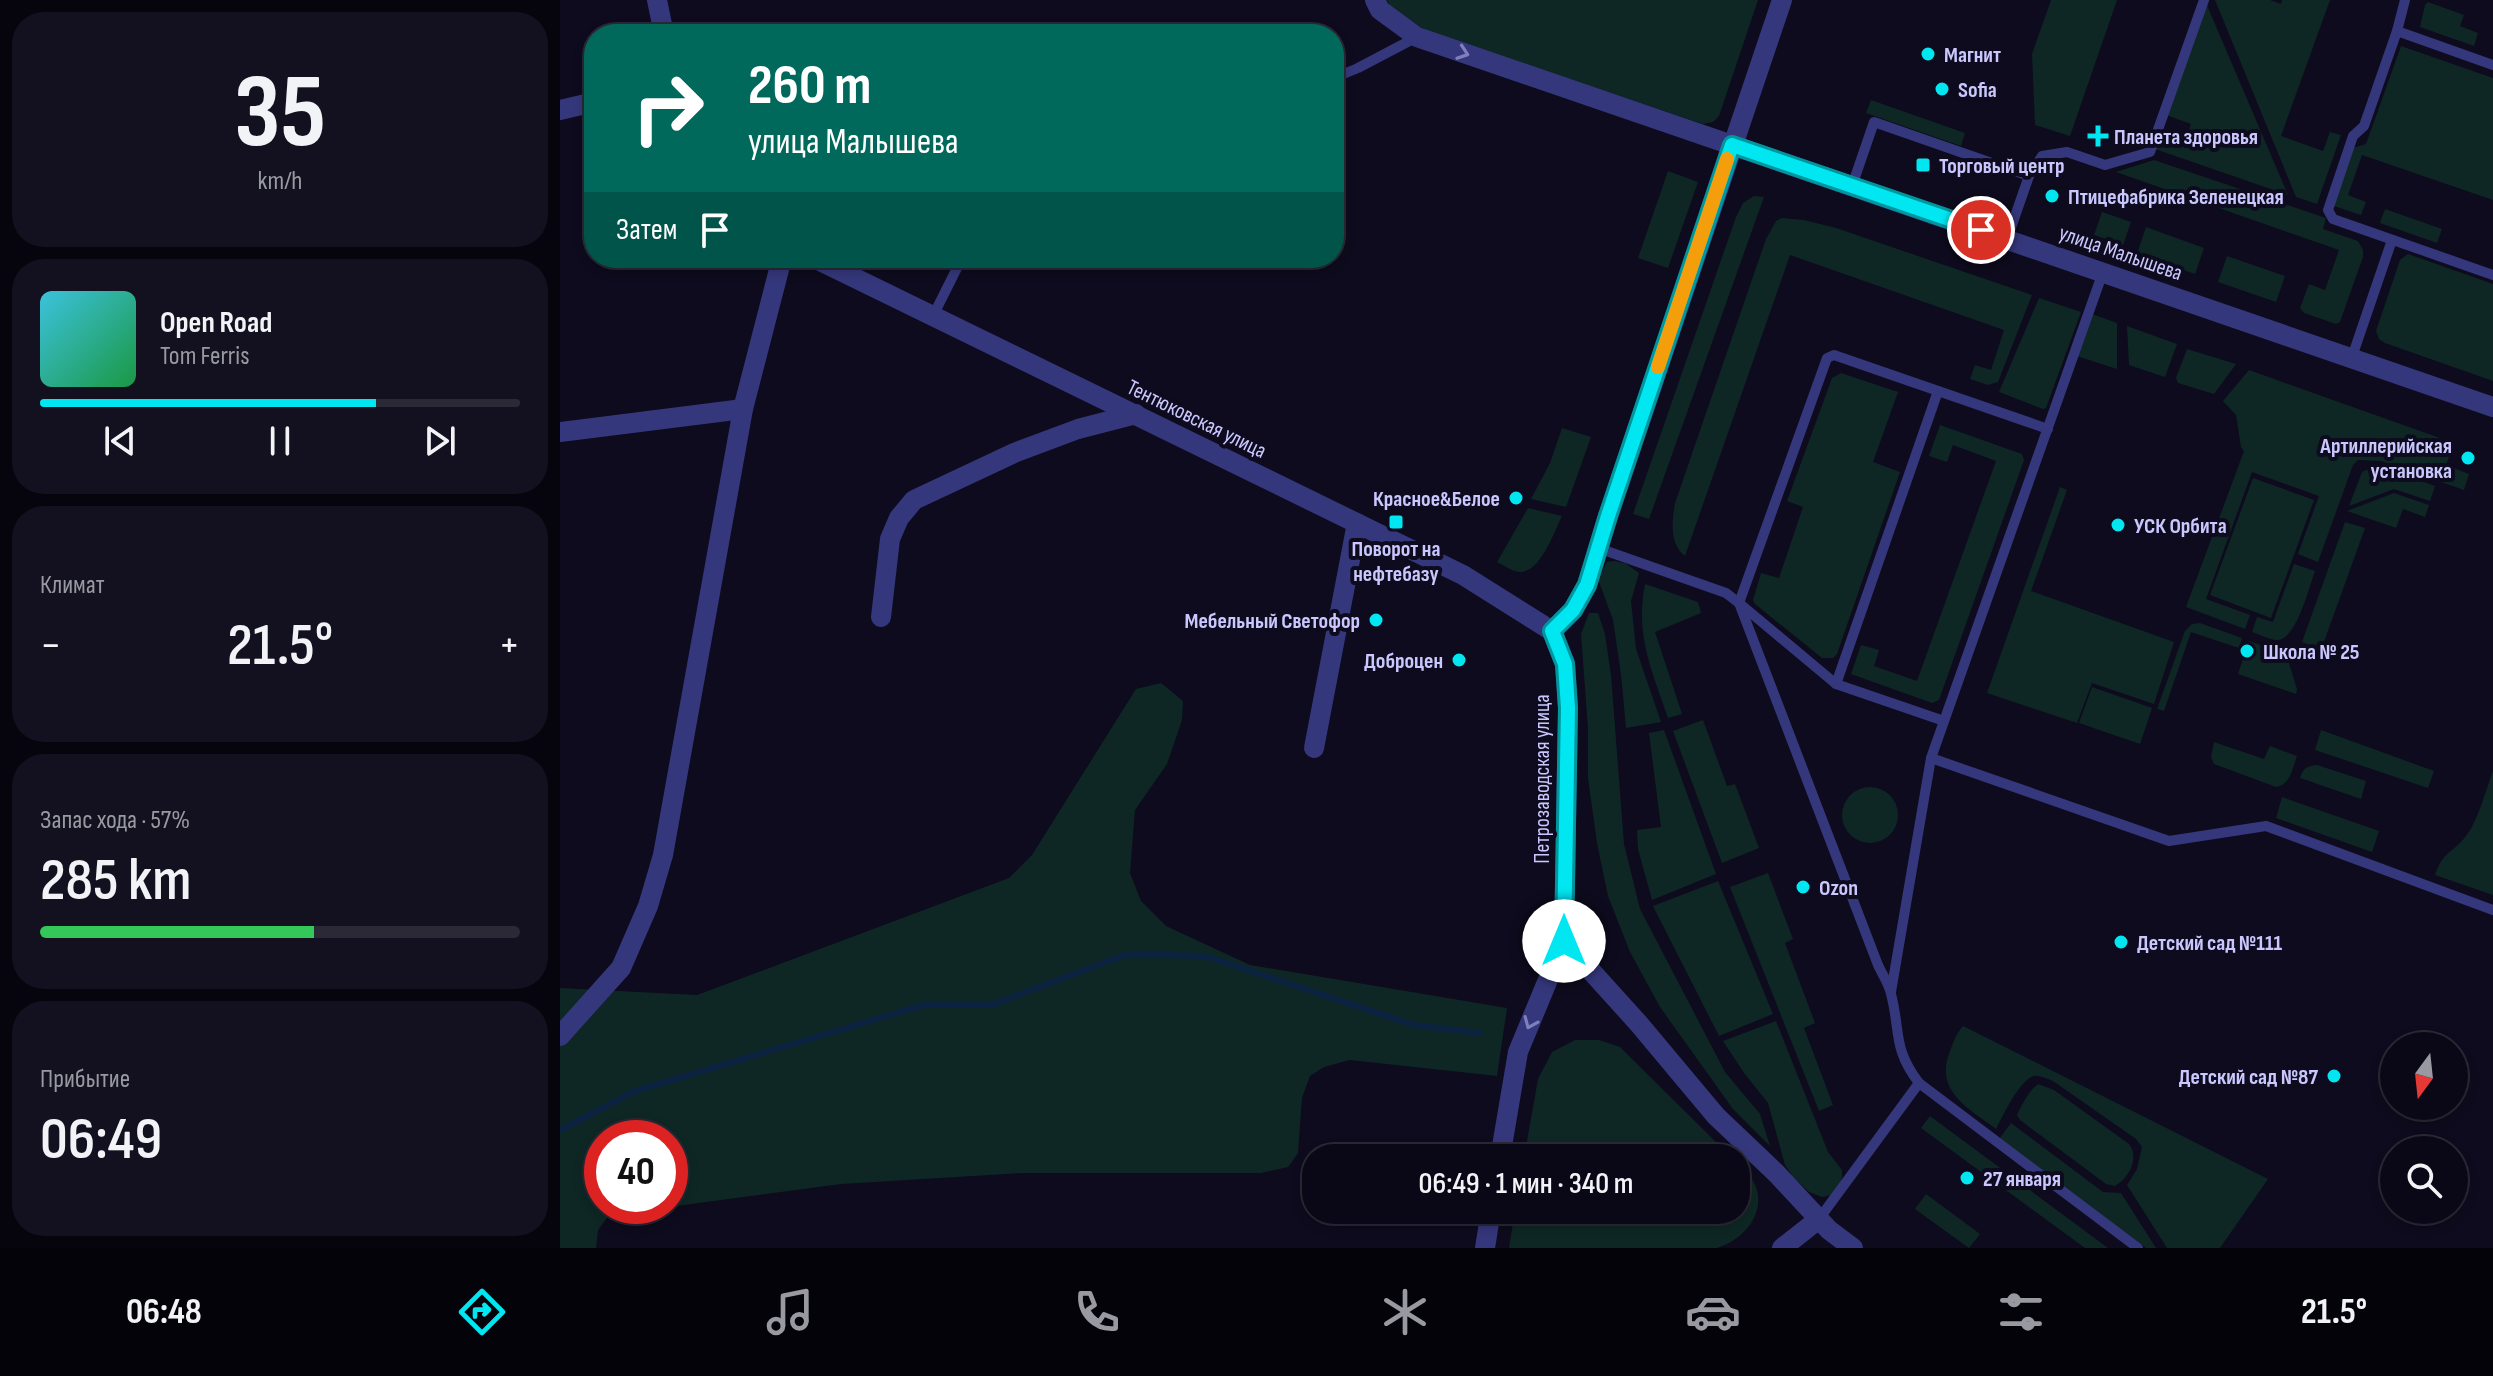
<!DOCTYPE html>
<html lang="ru">
<meta charset="utf-8">
<style>
body{margin:0;font-family:"Sofia Sans Condensed",sans-serif;background:#13111f;color:#f1f3f6;height:100vh;display:flex;flex-direction:column;font-size:30px;white-space:nowrap}
*{box-sizing:border-box;margin:0}
p{font-size:26px;color:#999aa1}
.icon{flex:none;width:44px;height:44px;fill:none;stroke:currentColor;stroke-width:2;stroke-linecap:round;stroke-linejoin:round}
.map{position:relative;flex:1;overflow:hidden}
.side{display:flex;flex-direction:column;gap:12px;padding:12px;background:#06040c;width:560px}
.side>*{flex:none}
.banner{position:absolute;left:24px;top:24px;width:760px;height:244px;border-radius:32px;box-shadow:0 4px 12px #0003,0 0 0 2px #2a2935;background:#00695c;color:#fff;overflow:hidden}
.needle{width:52px;rotate:195deg}
.buttons{position:absolute;left:1820px;top:1032px;display:grid;gap:16px}
.buttons a{display:grid;place-items:center;width:88px;height:88px;border-radius:50%;background:#0a0816;box-shadow:0 4px 12px #0003,0 0 0 2px #2a2935;font-size:40px}
.speed{position:absolute;left:24px;top:1120px;display:flex;gap:16px;font-size:40px;font-weight:700;text-align:center}
.speed>*{display:grid;place-content:center;width:104px;height:104px;border-radius:50%;background:#0a0816;box-shadow:0 4px 12px #0003,0 0 0 2px #2a2935;line-height:1}
.speed .limit{border:12px solid #d22;background:#fff;color:#111}
.pin{position:absolute;display:grid;place-items:center;width:68px;height:68px;color:#fff;margin:-34px;border:4px solid #fff;border-radius:50%;box-shadow:0 2px 8px #0007}
.me{position:absolute;width:88px;margin:-44px;rotate:0deg;stroke-linejoin:round;filter:drop-shadow(0 0 6px #0008)}
.turn{display:flex;align-items:center;gap:28px;height:168px;padding:0 32px;font-size:36px}
.turn .icon{width:104px;height:104px;stroke-width:2.5}
.turn b{display:block;font-size:56px;line-height:68px}
.then{display:flex;align-items:center;height:76px;padding:0 32px;background:#0003;gap:16px;font-size:30px}
.big{font-size:60px;font-weight:600;line-height:1.1}
.side .widget{flex:1;display:flex;flex-direction:column;justify-content:center;gap:12px;min-width:0;padding:0 28px;border-radius:32px;background:#13111f}
.side .dial{align-items:center;gap:0}
.dial b{font-size:104px;line-height:1}
.song{display:flex;align-items:center;gap:24px}
.cover{width:96px;height:96px;border-radius:12px;background:linear-gradient(135deg,hsl(190 70% 55%),hsl(140 70% 35%))}
.played{height:8px;border-radius:4px;background:linear-gradient(90deg,#00e7f2 70%,#2a2935 70%)}
.keys{display:flex;justify-content:space-around;direction:ltr}
.heat{display:flex;justify-content:space-between;align-items:center;font-size:44px;direction:ltr}
.charge{height:12px;border-radius:6px;background:linear-gradient(90deg,#34c759 57%,#2a2935 0)}
.trip{position:absolute;left:742px;top:1144px;width:448px;height:80px;border-radius:32px;background:#0a0816;box-shadow:0 4px 12px #0003,0 0 0 2px #2a2935;font-weight:600;line-height:80px;text-align:center}
.dock{display:flex;height:128px;justify-content:space-around;align-items:center;background:#040309;color:#999aa1}
.dock .icon{width:56px;height:56px}
.dock .active{color:#00e7f2}
.dock b{font-size:36px;color:#f1f3f6}
main{display:flex;flex:1;min-height:0}
.map>svg:first-child{display:block}
.green{fill:#0e2724;fill-rule:evenodd}
.lines{fill:none;stroke-linecap:round;stroke-linejoin:round}
.stream{stroke:#0b2241;stroke-width:6}
.service{stroke:#35377c;stroke-width:10}
.minor{stroke:#35377c;stroke-width:20}
.tertiary{stroke:#35377c;stroke-width:20}
.oneway{stroke:#807fbe}
.route-casing{stroke:#00969d;stroke-width:20}
.route{stroke:#00e7f2;stroke-width:14}
.slow{stroke:#f59e0b;stroke-width:14}
.poi-dot{fill:#00e7f2;stroke:#0d0b1d;stroke-width:3}
.labels{text-anchor:middle;stroke-width:8;stroke-linejoin:round;paint-order:stroke}
.poi-label{font-size:22px;font-weight:bold;fill:#cac7ff;stroke:#0d0b1d;text-anchor:start}
.street-label{font-size:22px;fill:#cac7ff;stroke:#0d0b1d}
</style>
<main>
<section class="side">
<div class="widget dial"><b>35</b><p>km/h</p></div>
<div class="widget">
<div class="song"><i class="cover"></i><div><b>Open Road</b><p>Tom Ferris</p></div></div>
<div class="played"></div>
<div class="keys"><svg class="icon" aria-label="previous" viewBox="0 0 24 24"><path d="M18 5L8 12l10 7zM5 5v14"/></svg><svg class="icon" aria-label="pause" viewBox="0 0 24 24"><path d="M8 5v14M16 5v14"/></svg><svg class="icon" aria-label="next" viewBox="0 0 24 24"><path d="M6 5l10 7-10 7zM19 5v14"/></svg></div>
</div>
<div class="widget"><p>Климат</p>
<div class="heat"><a>−</a><b class="big">21.5°</b><a>+</a></div>
</div>
<div class="widget"><p>Запас хода · 57%</p><b class="big">285 km</b><div class="charge"></div></div>
<div class="widget"><p>Прибытие</p><b class="big">06:49</b></div>
</section>
<div class="map">
<svg width="1933" height="1248" viewBox="0 0 1933 1248">
<rect width="100%" height="100%" fill="#0d0b1d"/>
<g class="green">
<path d="M827,0H1198L1159,116L1153,122L1143,124L867,31L830,6Z"/>
<path d="M1491,0H1557L1510,136L1475,125L1472,54Z"/>
<path d="M1655,0H1710L1721,4L1722,0H1770L1721,136L1763,151L1770,132L1781,135L1757,204L1736,197Z"/>
<path d="M1868,2L1904,15L1900,26L1918,33L1914,46L1860,27L1865,5Z"/>
<path d="M1646,3L1728,195L1595,149L1598,139L1623,146L1631,124L1606,115Z"/>
<path d="M1841,46L1933,78V200L1802,155L1788,195L1806,202L1801,215L1774,206L1793,148L1806,144Z"/>
<path d="M1311,100L1405,133L1401,146L1306,113Z"/>
<path d="M1594,160L1766,218L1763,229L1798,241L1803,250V257L1780,322L1776,324L1744,313L1740,308L1749,284L1765,290L1779,250L1556,172Z"/>
<path d="M1108,171L1138,182L1108,268L1078,258Z"/>
<path d="M1194,196L1204,197L1089,519L1073,514L1176,217L1183,203Z"/>
<path d="M1825,209L1882,229L1877,243L1820,223Z"/>
<path d="M1542,212L1571,222L1563,245L1534,235Z"/>
<path d="M1222,218L1244,220L1276,228L1472,295L1438,382L1428,385L1410,379L1415,365L1431,370L1444,330L1230,255L1125,556C1109,543 1112,522 1115,503L1206,239L1216,221Z"/>
<path d="M1586,227L1644,248L1635,274L1577,254Z"/>
<path d="M1848,254L1933,284V381L1825,343L1819,339L1816,331L1840,260Z"/>
<path d="M1667,256L1725,276L1716,302L1658,282Z"/>
<path d="M1479,298L1521,312L1486,408L1483,409L1439,392Z"/>
<path d="M1532,314L1557,323V369L1517,356Z"/>
<path d="M1567,326L1617,344L1605,377L1569,365Z"/>
<path d="M1627,349L1676,364L1654,394L1618,383L1616,378Z"/>
<path d="M1689,370L1894,443L1886,465L1909,474L1904,490L1821,461L1798,460L1793,465L1758,562L1738,554L1759,496L1692,472L1646,599L1690,615L1685,629L1626,607L1684,451L1681,447L1676,415L1663,401Z"/>
<path d="M1281,373L1338,392L1313,462L1340,472L1277,654L1273,658H1262L1195,604L1193,600L1201,573L1219,578L1243,507L1227,501L1272,378Z"/>
<path d="M1380,425L1462,454L1464,460L1379,700L1372,703L1291,674L1301,645L1319,650L1314,666L1357,681L1436,461L1393,445L1387,462L1369,456Z"/>
<path d="M1002,428L1031,437L1006,507L971,499L990,463Z"/>
<path d="M1810,468H1824L1875,486L1870,501L1834,489L1789,506L1802,472Z"/>
<path d="M1693,478L1754,500L1711,618L1650,595Z"/>
<path d="M1500,487L1507,490L1471,591L1614,642L1594,704L1532,683L1517,723L1427,693Z"/>
<path d="M1834,493L1869,505L1865,517L1843,509L1836,528L1787,511Z"/>
<path d="M968,508L1002,516C994,532 981,571 961,572C953,572 945,566 937,562Z"/>
<path d="M1785,522L1805,528L1761,650L1742,642Z"/>
<path d="M1054,561L1065,563L1079,573L1071,601L1076,649L1101,722L1066,728L1061,674L1053,620L1038,579L1047,562Z"/>
<path d="M1734,564L1755,571C1749,587 1736,642 1716,640C1708,639 1699,634 1692,632L1697,617L1713,622Z"/>
<path d="M1085,584L1138,602L1141,613L1095,632L1122,714L1108,718C1092,670 1075,636 1085,584Z"/>
<path d="M1029,613H1038L1045,634L1051,675L1064,844L1080,909L1165,1072L1200,1114L1210,1146L1173,1109L1100,1007L1070,952L1048,896L1037,843L1028,778V729L1021,634Z"/>
<path d="M1640,623L1682,638L1679,648L1631,632L1604,711L1597,709L1625,631L1632,624Z"/>
<path d="M1689,641L1726,654L1737,689L1736,694L1678,674Z"/>
<path d="M601,683L623,701L622,720L607,764L575,810L570,873L581,901L606,926L690,965L947,1008L937,1076L790,1060L764,1067L750,1076L742,1098L738,1153L728,1167L701,1173H462L281,1184L49,1215L38,1230L36,1248H0V988L137,995L449,878L472,855L576,689ZM42,1138H110V1206H42Z"/>
<path d="M1532,687L1592,708L1580,744L1519,723Z"/>
<path d="M1143,720L1167,786L1175,784L1199,848L1162,863L1113,731Z"/>
<path d="M1104,730L1156,874L1092,900L1078,849L1077,830L1101,827L1089,733Z"/>
<path d="M1761,730L1874,771L1868,788L1755,750Z"/>
<path d="M1654,742L1704,759L1710,746L1737,756C1732,769 1731,784 1716,787L1654,764L1651,757Z"/>
<path d="M1757,765L1806,781L1801,799L1740,778C1743,768 1747,766 1757,765Z"/>
<path d="M1933,771V895L1875,875C1883,851 1892,854 1906,836C1918,821 1926,789 1933,771Z"/>
<circle cx="1310" cy="815" r="28"/>
<path d="M1722,797L1819,831L1812,852L1716,818Z"/>
<path d="M1208,873L1233,939L1225,943L1255,1023L1244,1028L1273,1105L1259,1111L1170,887Z"/>
<path d="M1158,881L1213,1014L1159,1036L1093,906Z"/>
<path d="M1216,1021L1268,1152L1282,1170V1178L1278,1189L1271,1195L1262,1197L1249,1192L1233,1177L1225,1165L1208,1103L1184,1073L1163,1041Z"/>
<path d="M1403,1026L1708,1179L1660,1248H1607L1567,1185L1577,1169L1582,1147L1576,1139L1493,1081C1487,1079 1480,1075 1474,1076C1460,1079 1443,1116 1436,1129C1410,1109 1375,1092 1389,1054C1393,1043 1395,1035 1403,1026Z"/>
<path d="M1015,1040H1039L1060,1047L1172,1158H964L978,1079L992,1052Z"/>
<path d="M1478,1084L1494,1090L1569,1144C1580,1158 1569,1178 1555,1186L1546,1184L1460,1120L1457,1115C1463,1103 1468,1092 1478,1084Z"/>
<path d="M1370,1116L1548,1248H1525L1361,1128Z"/>
<path d="M1451,1123L1543,1192L1561,1193L1596,1248H1586L1439,1139Z"/>
<path d="M1176,1162C1180,1167 1186,1171 1190,1176C1212,1206 1187,1239 1157,1248H949L955,1210H1176Z"/>
<path d="M1366,1194L1420,1234L1409,1248L1355,1209Z"/>
</g>
<g class="lines">
<path class="stream" d="M0,1130L75,1091L367,1004H434L567,954L645,956L854,1025L920,1033"/>
<g class="service">
<path d="M1845,0L1837,31L1804,126L1793,136L1768,210L1773,219L1933,275"/>
<path d="M1837,31L1933,65"/>
<path d="M774,78L798,68L857,37"/>
<path d="M1292,186L1314,122L1469,176"/>
<path d="M1447,239L1469,176L1482,156L1507,152L1545,165L1590,152L1644,0"/>
<path d="M373,316L402,258"/>
<path d="M1792,357L1832,240"/>
<path d="M1038,548L1166,593L1179,603L1318,965C1322,974 1329,984 1331,994C1341,1032 1332,1047 1359,1083L1578,1248"/>
<path d="M1276,684L1378,391"/>
<path d="M1384,721L1276,684L1179,603L1267,358L1274,355L1488,429"/>
<path d="M1371,758L1609,841L1706,826L1933,910"/>
<path d="M1331,992L1371,758L1543,272"/>
<path d="M1259,1219L1359,1083"/>
</g>
<g class="minor">
<path d="M815,0L820,10L857,37L1172,145"/>
<path d="M0,110L34,102"/>
<path d="M0,432L183,409"/>
<path d="M321,617L330,539L339,518L354,500L454,453L518,429L576,414"/>
<path d="M754,748L797,523"/>
<path d="M0,1036L61,968L88,906L103,855L183,409L222,258"/>
</g>
<g class="tertiary">
<path d="M97,0L104,34"/>
<path d="M1172,145L1933,407"/>
<path d="M254,258L903,575L992,631"/>
<path d="M992,631L1013,610L1027,585L1048,516L1222,0"/>
<path d="M1004,941L1079,1024L1156,1116L1217,1174L1269,1230L1293,1248"/>
<path d="M940,1158L958,1052L1004,941L1008,708L1005,664L992,631"/>
<path d="M925,1248L931,1210"/>
<path d="M1222,1248L1259,1219"/>
</g>
</g>
<defs><path id="oneway-chevron" d="M-2-3.5L2.5 0L-2 3.5" fill="none" stroke-width="1.6" stroke-linecap="round" stroke-linejoin="round" transform="scale(2)"/></defs>
<g class="oneway">
<use href="#oneway-chevron" transform="translate(903 53) rotate(19)"/>
<use href="#oneway-chevron" transform="translate(970 1023) rotate(113)"/>
</g>
<g class="lines">
<defs>
<path id="route" d="M1004,941L1008,708L1005,664L992,631L1013,610L1027,585L1048,516L1172,145L1421,230"/>
</defs>
<use href="#route" class="route-casing"/>
<use href="#route" class="route"/>
<path class="slow" d="M1098,367L1167,159"/>
</g>
<g class="poi-dot">
<circle cx="1368" cy="54" r="8"/>
<circle cx="1382" cy="89" r="8"/>
<path d="M1534 124h8v8h8v8h-8v8h-8v-8h-8v-8h8z"/>
<rect x="1355" y="157" width="16" height="16" rx="4"/>
<circle cx="1492" cy="196" r="8"/>
<circle cx="1908" cy="458" r="8"/>
<circle cx="956" cy="498" r="8"/>
<rect x="828" y="514" width="16" height="16" rx="4"/>
<circle cx="1558" cy="525" r="8"/>
<circle cx="816" cy="620" r="8"/>
<circle cx="1687" cy="651" r="8"/>
<circle cx="899" cy="660" r="8"/>
<circle cx="1243" cy="887" r="8"/>
<circle cx="1561" cy="942" r="8"/>
<circle cx="1774" cy="1076" r="8"/>
<circle cx="1407" cy="1178" r="8"/>
</g>
<g class="labels">
<g class="poi-label">
<text x="1384" y="62">Магнит</text>
<text x="1398" y="97">Sofia</text>
<text x="1554" y="144">Планета здоровья</text>
<text x="1379" y="173">Торговый центр</text>
<text x="1508" y="204">Птицефабрика Зеленецкая</text>
<text x="1892" y="453" text-anchor="end">Артиллерийская<tspan x="1892" dy="25">установка</tspan></text>
<text x="940" y="506" text-anchor="end">Красное&amp;Белое</text>
<text x="1574" y="533">УСК Орбита</text>
<text x="836" y="556" text-anchor="middle">Поворот на<tspan x="836" dy="25">нефтебазу</tspan></text>
<text x="800" y="628" text-anchor="end">Мебельный Светофор</text>
<text x="1703" y="659">Школа № 25</text>
<text x="883" y="668" text-anchor="end">Доброцен</text>
<text x="1259" y="895">Ozon</text>
<text x="1577" y="950">Детский сад №111</text>
<text x="1758" y="1084" text-anchor="end">Детский сад №87</text>
<text x="1423" y="1186">27 января</text>
</g>
<g class="street-label">
<text transform="translate(1561 252) rotate(19)" y="8">улица Малышева</text>
<text transform="translate(637 418) rotate(26)" y="8">Тентюковская улица</text>
<text transform="translate(981 779) rotate(-90)" y="8">Петрозаводская улица</text>
</g>
</g>
</svg>
<div class="buttons">
<a><svg class="needle" viewBox="-14 -14 28 28"><path d="M0-13l5 13h-10z" fill="#e53935"/><path d="M0 13l5-13h-10z" fill="#999aa1"/></svg></a>
<a><svg class="icon" aria-label="search" viewBox="0 0 24 24"><circle cx="10" cy="10" r="6"/><path d="M15 15l6 6"/></svg></a>
</div>
<div class="speed"><div class="limit">40</div></div>
<div class="pin" style="left:1421px;top:230px;background:#d93025"><svg class="icon" aria-label="arrive" viewBox="0 0 24 24"><path d="M6 21V4h12l-3 4 3 4H6"/></svg></div>
<svg class="me" style="left:1004px;top:941px" viewBox="-20 -20 40 40"><circle r="19" fill="#fff"/><path d="M0-13L10 11 0 6-10 11z" fill="#00e7f2"/></svg>
<div class="trip">06:49 · 1 мин · 340 m</div>
<div class="banner">
<div class="turn"><svg class="icon" aria-label="right" viewBox="0 0 24 24"><path d="M7 20v-9h11M14 6l5 5-5 5"/></svg><div><b>260 m</b>улица Малышева</div></div>
<div class="then">Затем<svg class="icon" aria-label="arrive" viewBox="0 0 24 24"><path d="M6 21V4h12l-3 4 3 4H6"/></svg></div>
</div>
</div>
</main>
<nav class="dock">
<b>06:48</b>
<svg class="icon active" aria-label="directions" viewBox="0 0 24 24"><path d="M12 3l9 9-9 9-9-9zM9 14v-3h6M13 9l2 2-2 2"/></svg>
<svg class="icon" aria-label="music" viewBox="0 0 24 24"><path d="M9 18V5l10-2v13"/><circle cx="6" cy="18" r="3"/><circle cx="16" cy="16" r="3"/></svg>
<svg class="icon" aria-label="phone" viewBox="0 0 24 24"><path d="M5 4h4l2 5-3 2q2 4 5 5l2-3 5 2v4C11 20 4 13 5 4z"/></svg>
<svg class="icon" aria-label="climate" viewBox="0 0 24 24"><path d="M12 3v18M4 7l16 10M4 17L20 7"/></svg>
<svg class="icon" aria-label="car" viewBox="0 0 24 24"><path d="M5 17H2v-5l4-1 3-4h7l3 4 3 1v5h-3M9 17h6M6 11h13"/><circle cx="7" cy="17" r="2"/><circle cx="17" cy="17" r="2"/></svg>
<svg class="icon" aria-label="filters" viewBox="0 0 24 24"><path d="M4 7h16M4 17h16"/><circle cx="9" cy="7" r="2"/><circle cx="15" cy="17" r="2"/></svg>
<b>21.5°</b>
</nav>
